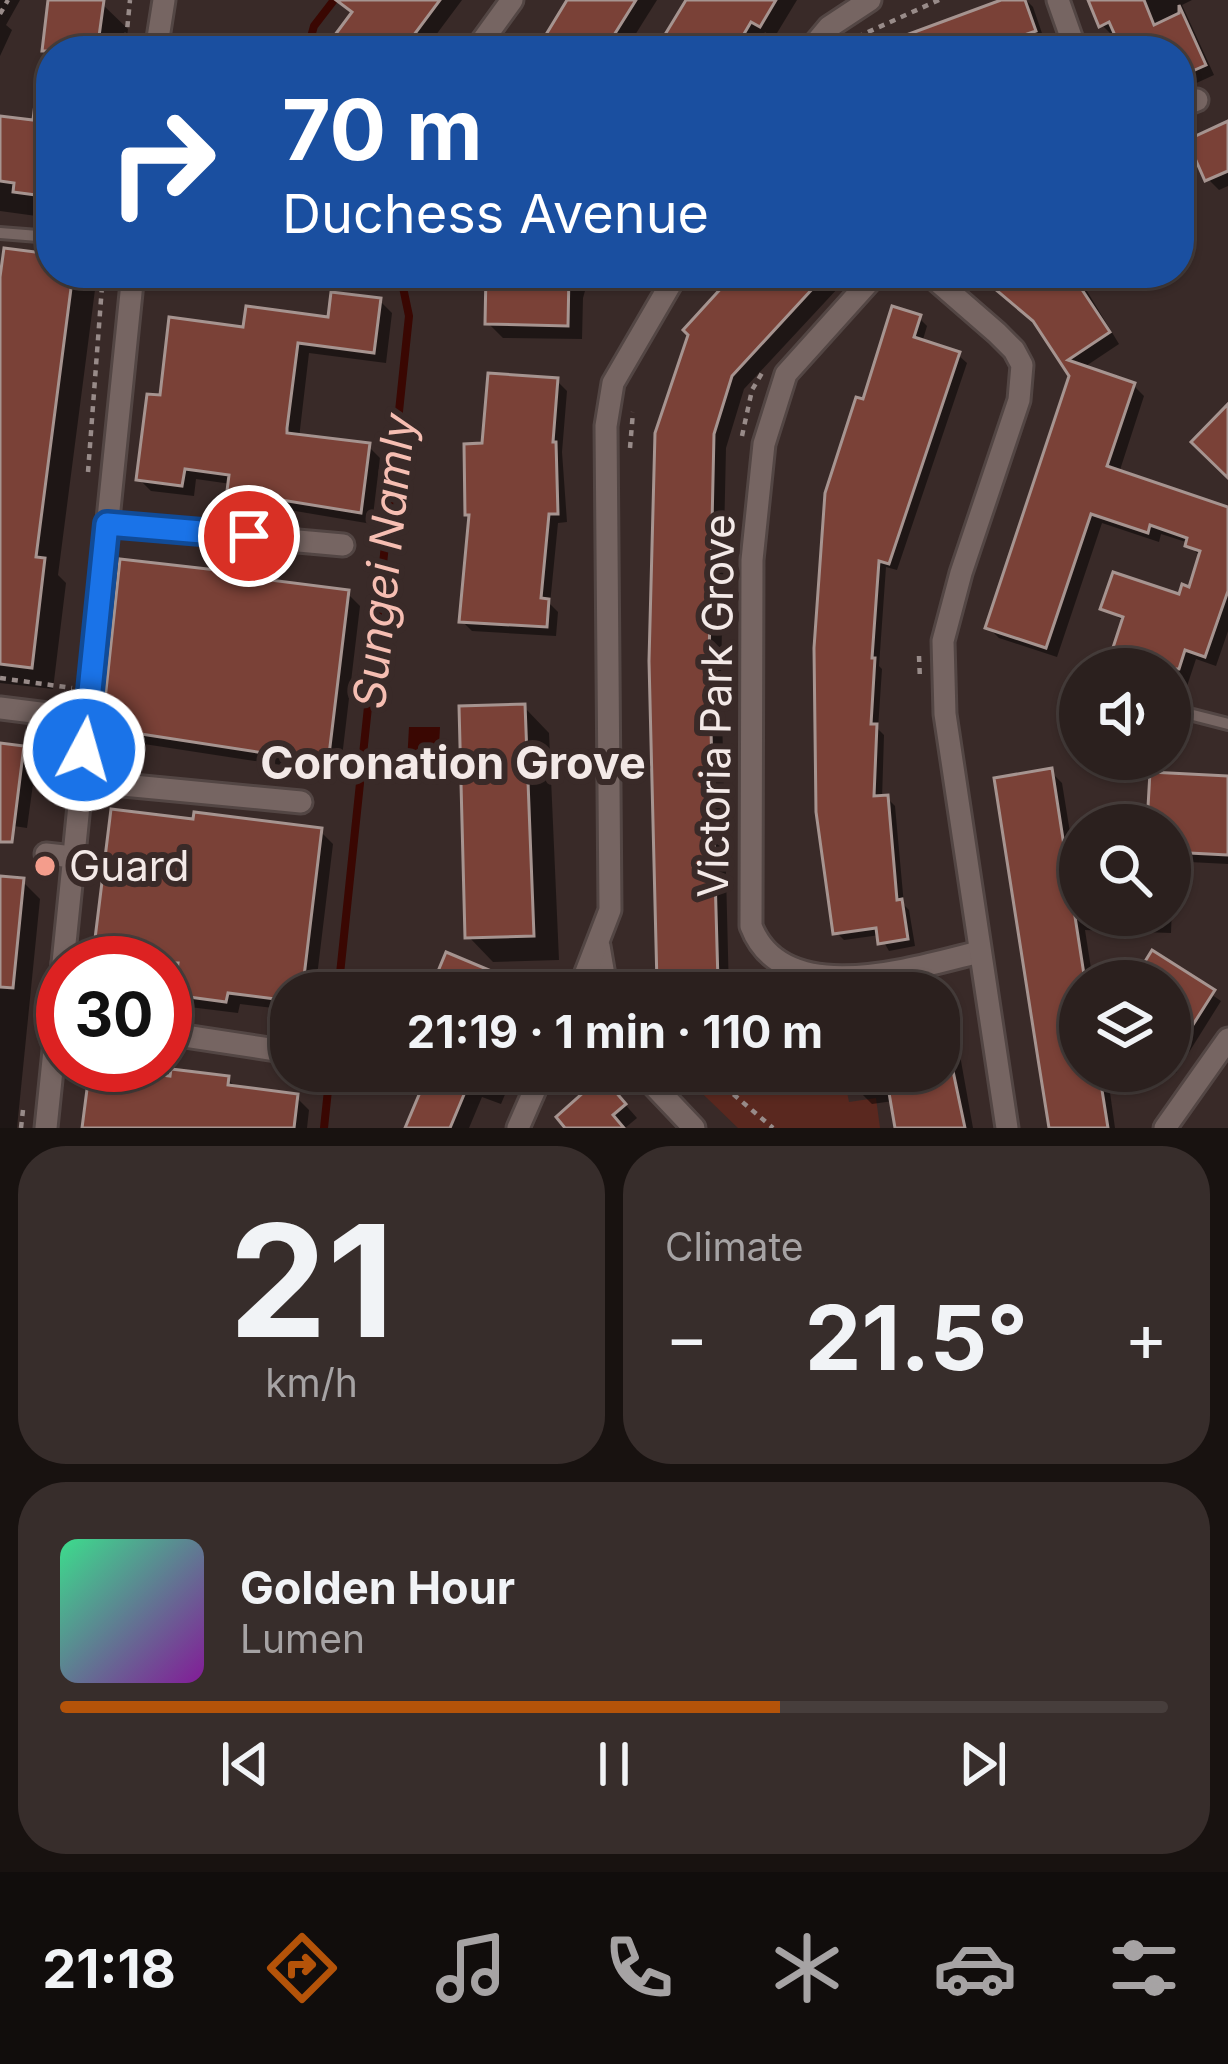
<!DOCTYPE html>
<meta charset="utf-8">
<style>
body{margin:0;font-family:Inter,sans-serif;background:#372d2b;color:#f1f3f6;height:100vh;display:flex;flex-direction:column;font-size:45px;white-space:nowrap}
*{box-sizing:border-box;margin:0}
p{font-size:39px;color:#a6a3a4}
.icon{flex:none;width:66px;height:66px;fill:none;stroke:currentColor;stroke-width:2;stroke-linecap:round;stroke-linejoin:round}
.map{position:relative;height:1128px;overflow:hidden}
.drawer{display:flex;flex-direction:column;gap:18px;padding:18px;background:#181210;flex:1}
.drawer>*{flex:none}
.top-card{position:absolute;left:36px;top:36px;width:1158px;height:252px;border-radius:48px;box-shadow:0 3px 9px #0004,0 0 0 3px #473e3c;background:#1a4fa0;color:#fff;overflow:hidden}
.fabs{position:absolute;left:1059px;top:648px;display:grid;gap:24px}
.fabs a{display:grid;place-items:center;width:132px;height:132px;border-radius:50%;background:#2b201e;box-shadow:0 3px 9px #0004,0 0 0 3px #473e3c;font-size:60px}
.speed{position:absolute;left:36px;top:936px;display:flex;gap:24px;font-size:60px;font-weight:700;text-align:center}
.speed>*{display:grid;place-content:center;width:156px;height:156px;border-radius:50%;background:#2b201e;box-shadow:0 3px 9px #0004,0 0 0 3px #473e3c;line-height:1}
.speed .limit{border:18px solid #d22;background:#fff;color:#111}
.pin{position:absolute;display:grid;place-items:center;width:102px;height:102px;color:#fff;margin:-51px;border:6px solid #fff;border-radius:50%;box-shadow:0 3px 12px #0007}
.me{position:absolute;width:132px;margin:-66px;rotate:6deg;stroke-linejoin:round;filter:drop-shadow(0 0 9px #0008)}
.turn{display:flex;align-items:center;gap:42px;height:252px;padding:0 48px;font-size:54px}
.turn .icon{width:156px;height:156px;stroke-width:2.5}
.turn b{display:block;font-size:84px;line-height:102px}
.big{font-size:90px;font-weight:700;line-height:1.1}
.drawer .tile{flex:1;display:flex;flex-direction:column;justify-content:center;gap:18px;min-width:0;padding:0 42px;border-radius:48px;background:#372d2b}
.drawer .dial{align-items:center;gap:0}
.dial b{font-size:156px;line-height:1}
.song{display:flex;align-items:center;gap:36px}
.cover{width:144px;height:144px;border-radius:18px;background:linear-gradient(135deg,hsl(150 70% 55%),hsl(290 70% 35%))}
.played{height:12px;border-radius:6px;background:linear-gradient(90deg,#b45309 65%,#473e3c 65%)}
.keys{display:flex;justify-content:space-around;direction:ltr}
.heat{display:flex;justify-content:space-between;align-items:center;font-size:66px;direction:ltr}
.drawer .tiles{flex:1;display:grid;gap:18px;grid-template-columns:1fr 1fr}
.tile:last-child{grid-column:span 2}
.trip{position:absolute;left:270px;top:972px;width:690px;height:120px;border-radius:48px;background:#2b201e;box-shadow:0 3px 9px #0004,0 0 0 3px #473e3c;font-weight:700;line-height:120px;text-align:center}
.dock{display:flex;height:192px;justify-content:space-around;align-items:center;background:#110d0c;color:#a6a3a4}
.dock .icon{width:84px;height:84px}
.dock .active{color:#b45309}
.dock b{font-size:54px;color:#f1f3f6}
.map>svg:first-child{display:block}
.green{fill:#5a281f}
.water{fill:#3a0702}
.shadow{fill:#0007}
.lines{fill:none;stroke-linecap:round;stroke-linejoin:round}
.stream{stroke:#3a0702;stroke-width:8}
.building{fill:#7a4137;stroke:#a69490;stroke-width:3}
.service-casing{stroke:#534644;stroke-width:16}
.minor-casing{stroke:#534644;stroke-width:27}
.path{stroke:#988b89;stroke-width:4.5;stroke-dasharray:6 6;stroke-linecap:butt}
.service{stroke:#766562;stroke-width:10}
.minor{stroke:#766562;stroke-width:21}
.route-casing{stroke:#114b97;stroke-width:30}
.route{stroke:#1a73e8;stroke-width:21}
.poi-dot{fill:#f49d8c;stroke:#392a28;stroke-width:4.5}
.labels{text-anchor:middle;stroke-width:12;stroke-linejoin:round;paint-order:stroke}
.street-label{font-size:42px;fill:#f3e9e7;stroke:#392a28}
.poi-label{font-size:42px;fill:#f3e9e7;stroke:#392a28;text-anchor:start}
.water-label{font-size:45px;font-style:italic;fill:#f6beb2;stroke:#392a28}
.neighbourhood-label{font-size:45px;font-weight:bold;fill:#f3e9e7;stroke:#392a28}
</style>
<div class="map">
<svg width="1228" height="1128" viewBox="0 0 1228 1128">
<rect width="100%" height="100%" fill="#392a28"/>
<path class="green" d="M679,1071H843L849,1102L876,1098L880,1128H738Z"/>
<path class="water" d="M409,727H440L437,782H406Z"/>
<g class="shadow">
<path d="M0,0H20L6,25L12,30L0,56Z"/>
<path d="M51,0L102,4L128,29L125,51H51V218L0,211V119L35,124Z"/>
<path d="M352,0H462L424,51H327L355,13Z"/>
<path d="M571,0H657L625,51H539Z"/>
<path d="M704,0H797L774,38L765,32L754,51H659Z"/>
<path d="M1011,0H1026L1033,7L1045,42L1020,51H895Z"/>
<path d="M1092,0H1192L1182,5L1214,75L1179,91V51H1126L1117,33L1112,35L1102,25Z"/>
<path d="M1228,125V186L1219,190L1208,179Z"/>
<path d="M51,257V273H87L96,282L58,575L66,583L53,689L0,683V301Z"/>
<path d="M489,273H590L583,298L582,339L503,338L488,323Z"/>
<path d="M740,273H852L744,389L726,448L721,674L729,993H671L660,982L652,661Z"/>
<path d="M979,273H1076L1119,344L1083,368L1133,385L1144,396L1119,473L1228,510V631L1216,666L1196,659L1177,716L1170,713V669H1109L1125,622L1104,608L1180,598L1191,590L1199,556L1189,543L1161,534L1159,542L1102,523L1057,657L999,638L988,627L1073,375L1039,324Z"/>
<path d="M380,301L392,313L386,363L309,353L299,438L368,446L380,458L372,524L242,502L230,490L231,484L196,479L194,496L151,491L139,479L162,399L245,330L331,320Z"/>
<path d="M919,318L927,326L922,343L958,355L967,363L897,570L886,567L879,666L882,669L878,729L884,735L882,799L887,798L895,806L904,905L909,910L915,946L889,951L880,935L844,940L836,932L865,403Z"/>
<path d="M557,381L567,391L562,452L567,522L558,523L550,604L558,612L556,636L472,631L462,621L485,446Z"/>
<path d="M269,579L273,583L347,593L360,606L340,774L118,740L105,727Z"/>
<path d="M1079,696L1080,697V752L1063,739Z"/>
<path d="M524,707L549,733L559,960L493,962L468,936Z"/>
<path d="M0,746L23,749L36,762L27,828L0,824Z"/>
<path d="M1097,759H1139L1133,773Z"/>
<path d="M1051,772L1062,783L1074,857L1080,858V915H1170L1172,906L1171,933L1085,930L1093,981H1080V1071H1107L1115,1128H1052Z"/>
<path d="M1228,779V864L1170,861V825H1124L1150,810Z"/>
<path d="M320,831L333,844L315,993H291V1010L240,1004L238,1013L165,1004V963H95Z"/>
<path d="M0,879L22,881L40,899L17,1128H0Z"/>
<path d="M1153,955L1221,1001L1176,1073L1170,1069V981H1136Z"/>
<path d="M499,977L512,993H432Z"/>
<path d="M943,1020L956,1033L973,1128H898L893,1101L872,1104L859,1091L856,1071H939V1021Z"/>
<path d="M421,1071H515L501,1104L482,1097L469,1128H409L431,1075Z"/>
<path d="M173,1079H228L238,1090L296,1097L309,1110L307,1128H85Z"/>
<path d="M615,1093L637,1118L625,1128H569Z"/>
</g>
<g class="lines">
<g class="stream">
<path d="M307,51L314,26L334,0"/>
<path d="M338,993L409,316L400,273"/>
<path d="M324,1128L330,1071"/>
</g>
</g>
<g class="building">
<path d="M48,0H104L97,51H42Z"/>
<path d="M336,0H440L402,51H323L352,12Z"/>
<path d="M567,0H636L604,51H536Z"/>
<path d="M686,0H776L760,27L751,22L734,51H655Z"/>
<path d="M1001,0H1025L1036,31L978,51H863Z"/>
<path d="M1088,0H1144L1154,25L1179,13V5L1206,65L1179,77V51H1122L1109,22L1099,27Z"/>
<path d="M39,70L51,71V197L13,192L14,183L0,181V116L33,120Z"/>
<path d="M1228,121V171L1205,181L1187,140Z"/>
<path d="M4,248L51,254V273H73L36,557L45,558L32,668L0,664V277Z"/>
<path d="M486,273H569L568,326L485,324Z"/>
<path d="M735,273H827L732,376L714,434L709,659L718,982L657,984L649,661L655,433L688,335L683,330Z"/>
<path d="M976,273H1071L1110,332L1068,360L1135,383L1107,466L1228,507V591L1205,657L1185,650L1179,669H1106L1123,617L1100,609L1113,572L1179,594L1182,584L1189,587L1200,551L1185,546L1187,538L1150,525L1148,533L1091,514L1046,648L985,628L1069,376L1033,321Z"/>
<path d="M331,292L381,298L374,353L298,343L287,428V433L370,443L361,513L227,491L229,475L185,469L182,486L136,480L147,394L160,395L169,317L243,327L246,306L328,317Z"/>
<path d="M892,306L921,315L914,337L960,352L889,564L879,561L872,658H875L871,724H877L874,796L888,795L897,900L902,899L908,939L878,944L876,928L833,934L816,812L814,648L825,493L856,397L863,399Z"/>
<path d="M488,373L558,378L553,442H556L558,514H549L541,598L549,599L547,627L459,622L469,515H465L464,444L482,443Z"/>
<path d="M1228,404V478L1191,442Z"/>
<path d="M120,559L270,576V580L349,590L328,763L102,728Z"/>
<path d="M525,704L534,936L465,938L459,706Z"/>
<path d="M0,743L24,746L12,842H0Z"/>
<path d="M1052,768L1085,981H1080V1071H1099L1108,1128H1049L1038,1059L994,778Z"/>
<path d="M1150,772L1228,776V855L1170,852V825H1121L1122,805L1148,807Z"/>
<path d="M111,809L193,819L194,812L322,828L302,993H291V1001L228,993L226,1002L174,995L178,963H92Z"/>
<path d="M0,876L24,878L13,988L0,987Z"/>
<path d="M1152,950L1215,990L1170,1061V981H1133Z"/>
<path d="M446,952L501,975L493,993H429Z"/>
<path d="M90,1066L170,1076L171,1069L229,1076L228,1085L298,1094L294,1128H82Z"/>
<path d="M429,1071H496L487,1093L468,1085L450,1128H405Z"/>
<path d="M853,1071H953L965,1128H895L888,1087L857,1092Z"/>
<path d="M602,1076L626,1104L613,1115L624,1128H565L556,1117Z"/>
</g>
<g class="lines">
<defs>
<g id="service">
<path d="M0,233L51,237"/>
<path d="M1193,715L1228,724"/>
</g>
<g id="minor">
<path d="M1058,0L1076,51"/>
<path d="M156,51L164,0"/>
<path d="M475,51L512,0"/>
<path d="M809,51L829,27L870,0"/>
<path d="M1179,107L1197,100"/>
<path d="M877,273L786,374L764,444L752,560L751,926C783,1010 914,968 979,952"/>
<path d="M928,273L997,333L1014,350L1022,365L1019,400L961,573L943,641L945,714L1007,1128"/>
<path d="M107,524L343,545"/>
<path d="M0,708L88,719"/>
<path d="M81,781L301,802"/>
<path d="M46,854L73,857"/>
<path d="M599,946L607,993"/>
<path d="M63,963L133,273"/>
<path d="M578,993L610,910L606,426L613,383L677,273"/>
<path d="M165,1033L276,1050"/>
<path d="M640,1071L694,1128"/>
<path d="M46,1128L63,963"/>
<path d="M518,1128L543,1071"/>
<path d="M1165,1128L1228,1039"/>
</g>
</defs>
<use href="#service" class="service-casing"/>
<use href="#minor" class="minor-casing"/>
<g class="path">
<path d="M0,14L8,0"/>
<path d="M857,37L939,0"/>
<path d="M125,51L130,0"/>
<path d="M742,436L752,390L762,373"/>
<path d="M630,448L633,412"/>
<path d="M88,472L103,273"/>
<path d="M919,656L920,680"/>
<path d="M0,678L72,688"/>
<path d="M751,993L762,972"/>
<path d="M706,1071L773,1128"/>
<path d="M726,1075L756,1078L761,1071"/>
<path d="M21,1128L23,1110"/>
</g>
<use href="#service" class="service"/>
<use href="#minor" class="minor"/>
</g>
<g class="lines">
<defs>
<path id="route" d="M84,750L107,524L249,536"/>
</defs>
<use href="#route" class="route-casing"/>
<use href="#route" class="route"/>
</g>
<circle class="poi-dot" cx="45" cy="866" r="12"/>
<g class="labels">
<g class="street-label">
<text transform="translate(716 706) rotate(-89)" y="15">Victoria Park Grove</text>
</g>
<g class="poi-label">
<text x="69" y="881">Guard</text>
</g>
<g class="water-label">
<text transform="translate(384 561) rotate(-84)" y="16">Sungei Namly</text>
</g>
<g class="neighbourhood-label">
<text x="453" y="779">Coronation Grove</text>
</g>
</g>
</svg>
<div class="fabs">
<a><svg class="icon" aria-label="sound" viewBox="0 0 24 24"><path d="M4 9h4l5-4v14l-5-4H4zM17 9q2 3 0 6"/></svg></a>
<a><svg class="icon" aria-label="search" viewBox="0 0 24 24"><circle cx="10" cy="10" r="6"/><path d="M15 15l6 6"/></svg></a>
<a><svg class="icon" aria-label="layers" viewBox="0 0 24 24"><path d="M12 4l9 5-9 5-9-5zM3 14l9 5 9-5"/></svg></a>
</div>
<div class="speed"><div class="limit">30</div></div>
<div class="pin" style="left:249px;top:536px;background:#d93025"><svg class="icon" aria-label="arrive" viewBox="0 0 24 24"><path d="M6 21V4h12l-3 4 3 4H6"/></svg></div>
<svg class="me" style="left:84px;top:750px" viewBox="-20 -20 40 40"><circle r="17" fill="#1a73e8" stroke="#fff" stroke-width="3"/><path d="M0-11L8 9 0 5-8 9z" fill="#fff"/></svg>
<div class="trip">21:19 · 1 min · 110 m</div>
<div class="top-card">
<div class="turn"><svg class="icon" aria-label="right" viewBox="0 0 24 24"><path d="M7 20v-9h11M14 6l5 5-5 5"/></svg><div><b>70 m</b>Duchess Avenue</div></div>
</div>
</div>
<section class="drawer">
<div class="tiles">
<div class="tile dial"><b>21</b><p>km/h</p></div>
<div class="tile"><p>Climate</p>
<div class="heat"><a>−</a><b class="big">21.5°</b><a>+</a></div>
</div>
<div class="tile">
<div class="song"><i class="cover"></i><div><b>Golden Hour</b><p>Lumen</p></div></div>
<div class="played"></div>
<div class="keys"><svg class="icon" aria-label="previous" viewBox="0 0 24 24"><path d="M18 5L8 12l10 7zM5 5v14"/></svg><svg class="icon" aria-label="pause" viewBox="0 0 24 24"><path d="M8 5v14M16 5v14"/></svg><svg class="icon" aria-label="next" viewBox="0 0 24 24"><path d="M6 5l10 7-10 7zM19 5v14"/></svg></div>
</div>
</div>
</section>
<nav class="dock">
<b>21:18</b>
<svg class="icon active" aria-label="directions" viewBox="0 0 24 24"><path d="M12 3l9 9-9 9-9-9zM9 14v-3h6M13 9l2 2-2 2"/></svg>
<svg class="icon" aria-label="music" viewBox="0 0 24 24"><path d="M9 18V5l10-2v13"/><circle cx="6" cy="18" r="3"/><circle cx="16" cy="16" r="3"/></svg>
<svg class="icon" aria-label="phone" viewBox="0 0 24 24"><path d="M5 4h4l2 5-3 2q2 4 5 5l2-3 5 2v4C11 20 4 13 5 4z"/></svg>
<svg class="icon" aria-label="climate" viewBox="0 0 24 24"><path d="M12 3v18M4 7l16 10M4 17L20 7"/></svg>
<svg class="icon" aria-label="car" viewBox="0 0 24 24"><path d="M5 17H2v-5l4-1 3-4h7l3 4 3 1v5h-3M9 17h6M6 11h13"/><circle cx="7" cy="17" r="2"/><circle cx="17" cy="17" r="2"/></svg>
<svg class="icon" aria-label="filters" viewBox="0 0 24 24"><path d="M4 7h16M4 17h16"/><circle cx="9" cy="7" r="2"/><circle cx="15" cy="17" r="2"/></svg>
</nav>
